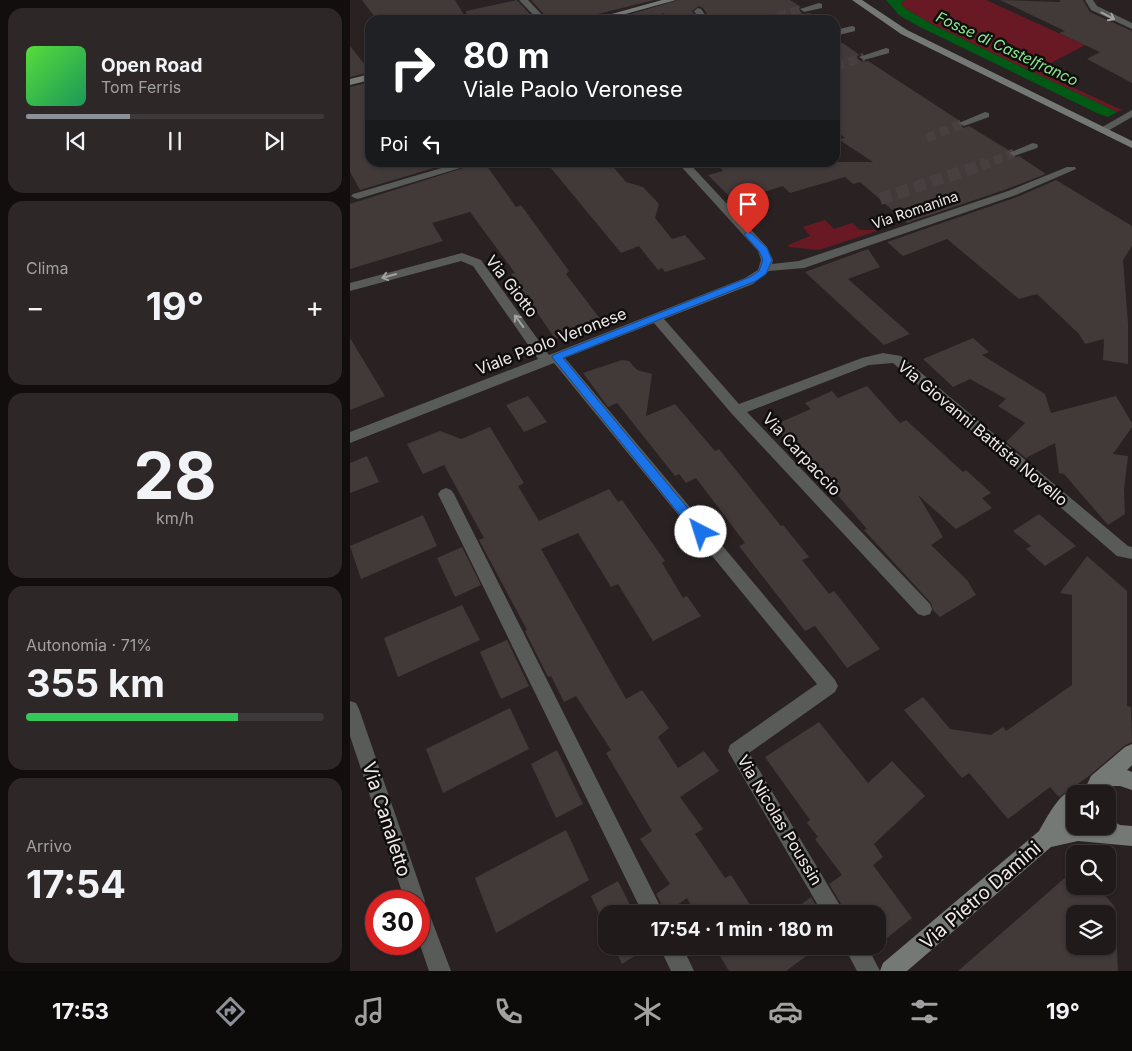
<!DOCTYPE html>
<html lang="it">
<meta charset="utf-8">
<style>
body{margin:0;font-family:Inter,sans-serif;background:#2d2727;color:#f1f3f6;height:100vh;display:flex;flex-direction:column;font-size:19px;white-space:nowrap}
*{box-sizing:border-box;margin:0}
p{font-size:16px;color:#a2a1a2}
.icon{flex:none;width:28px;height:28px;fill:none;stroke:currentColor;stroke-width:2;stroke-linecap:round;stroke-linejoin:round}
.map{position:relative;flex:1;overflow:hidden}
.side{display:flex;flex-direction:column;gap:8px;padding:8px;background:#120e0e;width:350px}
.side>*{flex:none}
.top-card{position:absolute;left:15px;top:15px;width:475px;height:152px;border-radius:15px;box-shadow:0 1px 4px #0004,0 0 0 1px #3d3839;background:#202124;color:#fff;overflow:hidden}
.tools{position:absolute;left:716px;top:785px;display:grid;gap:10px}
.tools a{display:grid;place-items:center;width:50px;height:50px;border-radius:10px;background:#201a1a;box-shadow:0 1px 4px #0004,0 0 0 1px #3d3839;font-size:25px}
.speed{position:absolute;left:15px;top:890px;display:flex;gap:10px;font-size:25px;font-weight:700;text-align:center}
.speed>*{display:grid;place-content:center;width:65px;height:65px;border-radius:50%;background:#201a1a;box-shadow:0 1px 4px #0004,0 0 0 1px #3d3839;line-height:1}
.speed .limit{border:8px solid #d22;background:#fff;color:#111}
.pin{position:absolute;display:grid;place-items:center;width:42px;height:42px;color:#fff;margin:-51px -21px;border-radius:50% 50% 50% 0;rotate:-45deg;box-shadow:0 0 5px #0007}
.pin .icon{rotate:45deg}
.me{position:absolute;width:55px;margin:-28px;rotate:320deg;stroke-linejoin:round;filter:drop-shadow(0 0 4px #0008)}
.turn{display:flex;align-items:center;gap:18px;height:105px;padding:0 15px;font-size:22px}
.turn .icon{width:65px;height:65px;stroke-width:2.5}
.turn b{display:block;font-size:35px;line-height:42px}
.then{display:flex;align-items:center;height:48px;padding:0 15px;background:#0003;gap:10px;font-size:19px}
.big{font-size:38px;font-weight:700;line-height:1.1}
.side .widget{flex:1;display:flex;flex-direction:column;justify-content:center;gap:8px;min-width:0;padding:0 18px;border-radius:15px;background:#2d2727}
.side .dial{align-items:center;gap:0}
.dial b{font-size:65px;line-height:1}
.song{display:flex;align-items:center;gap:15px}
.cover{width:60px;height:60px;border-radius:8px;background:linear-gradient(135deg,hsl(110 70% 55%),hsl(150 70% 35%))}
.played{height:5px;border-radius:2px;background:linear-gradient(90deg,#8c9099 35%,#3d3839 35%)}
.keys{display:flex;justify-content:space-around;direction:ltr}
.heat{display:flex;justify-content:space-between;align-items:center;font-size:28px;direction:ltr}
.charge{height:8px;border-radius:4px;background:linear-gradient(90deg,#34c759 71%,#3d3839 0)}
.trip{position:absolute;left:248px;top:905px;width:288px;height:50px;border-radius:15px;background:#201a1a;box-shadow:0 1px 4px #0004,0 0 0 1px #3d3839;font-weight:700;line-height:50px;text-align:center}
.tab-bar{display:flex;height:80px;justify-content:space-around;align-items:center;background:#0d0a0a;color:#a2a1a2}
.tab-bar .icon{width:35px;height:35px}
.tab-bar .on{color:#8c9099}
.tab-bar b{font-size:22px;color:#f1f3f6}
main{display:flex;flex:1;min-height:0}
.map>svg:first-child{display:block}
.green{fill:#681923}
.water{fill:#005a15}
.building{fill:#423939;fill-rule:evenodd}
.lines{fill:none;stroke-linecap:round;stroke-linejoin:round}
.street-tunnel-far1{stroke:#484040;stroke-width:9;stroke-dasharray:9 5;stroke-linecap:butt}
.street-tunnel{stroke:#484040;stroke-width:12;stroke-dasharray:12 6;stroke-linecap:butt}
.street{fill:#585b58;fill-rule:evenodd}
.secondary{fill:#757975;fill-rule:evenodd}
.oneway{stroke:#a4a2a0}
.route{fill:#1a73e8;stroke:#114b97}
.labels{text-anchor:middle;stroke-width:5;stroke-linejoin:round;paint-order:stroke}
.far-street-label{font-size:14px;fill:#efeae9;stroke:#100d0d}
.far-water-label{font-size:15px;font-style:italic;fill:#88eb8f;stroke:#100d0d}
.street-label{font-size:16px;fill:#efeae9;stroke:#100d0d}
.near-street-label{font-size:19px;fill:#efeae9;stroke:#100d0d}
</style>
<main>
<section class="side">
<div class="widget">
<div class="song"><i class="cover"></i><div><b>Open Road</b><p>Tom Ferris</p></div></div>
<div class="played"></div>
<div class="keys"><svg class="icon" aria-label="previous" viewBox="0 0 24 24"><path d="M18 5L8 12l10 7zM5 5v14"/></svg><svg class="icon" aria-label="pause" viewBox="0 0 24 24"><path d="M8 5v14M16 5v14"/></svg><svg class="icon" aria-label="next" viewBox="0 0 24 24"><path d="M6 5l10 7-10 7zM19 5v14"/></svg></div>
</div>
<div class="widget"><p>Clima</p>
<div class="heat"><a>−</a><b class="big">19°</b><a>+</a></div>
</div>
<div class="widget dial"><b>28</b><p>km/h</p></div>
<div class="widget"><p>Autonomia · 71%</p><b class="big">355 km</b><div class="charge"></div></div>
<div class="widget"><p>Arrivo</p><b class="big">17:54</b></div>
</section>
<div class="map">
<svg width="782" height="971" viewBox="0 0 782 971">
<rect width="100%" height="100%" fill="#2a2222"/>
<g class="green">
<path d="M555,0H636L735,45L701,63L721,74L709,81L772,110L767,112L583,25L553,7L551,3Z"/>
<path d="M475,220L484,229L502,223L510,230H526L527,231L469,250L439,247L438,245L460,236L453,227Z"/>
</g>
<path class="water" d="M536,0H555L551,3L553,7L583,25L767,112L758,117L749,114L568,26L549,15Z"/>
<g class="building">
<path d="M12,0H105L117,20H27Z"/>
<path d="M167,0L185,20H117L116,11Z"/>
<path d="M181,0H305L223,20H199Z"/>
<path d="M328,0H440L451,7L448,9L453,14L460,13L473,20H361L353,8L349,6L342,11L348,20H321L313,13L308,16V20H272L271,17Z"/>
<path d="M650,0L710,2V0H733L740,12L782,31V83L737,59L750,52L709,33L715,31Z"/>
<path d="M485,38L510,55L507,56L508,59L513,62L518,61L610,121L607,122L608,125L613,128L619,126L660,151L657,152L658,155L663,158L669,156L696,174L657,189L557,223L510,182L503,184L495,177L440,193L433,186L384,201L358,175L373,171L365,162H523L488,139L495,138L485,129Z"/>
<path d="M0,46L20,71V72L0,77Z"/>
<path d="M20,82V162H104L10,190L0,172V87Z"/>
<path d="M132,162H134L166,207L171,205L219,271L216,274L251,320L223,330L224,332L205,339L161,274L165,273L120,212L82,223L93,241L0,269V204Z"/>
<path d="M196,162H259L276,182L293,187L309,204L305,218L322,239L335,235L356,259L315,272L312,268L308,270L289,246L271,253Z"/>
<path d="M706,180L782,226V246L773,260L778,323V364L753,360L754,339L735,344L729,334L687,294L669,299L597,239L553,256L537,242L667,197Z"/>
<path d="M518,249L530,267L498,279L560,334L534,345L455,272Z"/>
<path d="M0,338L35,396L0,410Z"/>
<path d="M623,338L639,352L632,355L695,394L701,413L766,396L782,423V427L763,454L778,456L774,489L775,514L758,525L714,474L709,473L705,443L676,458L656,442L675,423L648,406L656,399L620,379L603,387L573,359Z"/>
<path d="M272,360L279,361L287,370L302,374L296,416L325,404L365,451L369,449L431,526L433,525L459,557L452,560L479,594L484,591L530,649L497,668L465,626L455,631L389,546L395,543L346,478L336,483L329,474L325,476L267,403L258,407L233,373Z"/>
<path d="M517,386L550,423L556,420L613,472L616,470L641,493L632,498L642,508L606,529L568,495L593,537L581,545L617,580L626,595L590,617L583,610L581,603L514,530L517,529L453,455L450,456L424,425L461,409L455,403L482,391L488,398Z"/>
<path d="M178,396L197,422L174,432L156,405Z"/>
<path d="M140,427L174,483L168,486L189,521L259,489L268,502L272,500L315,561L312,563L333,598L337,596L351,616L303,641L268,584L261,587L228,533L191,549L276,699L292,690L319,728L308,737L328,768L354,751L369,771L330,797L353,829L345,834L375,878L381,875L406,914H346L337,898L316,913L306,894L320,884L290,839L302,831L256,753L261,750L226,696L214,702L201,676L198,677L175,631L177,630L129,540L134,538L94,465L73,474L57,444L90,431L111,439Z"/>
<path d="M17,456L29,482L0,493V463Z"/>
<path d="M689,514L726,546L695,566L676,549L681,546L663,531Z"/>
<path d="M73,515L87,546L11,579L0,546Z"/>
<path d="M112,547L131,585L105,597L87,558Z"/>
<path d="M737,556L777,591V706L781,707L782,742L774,746L739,776L709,797L700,787L658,819L619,773L612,778L554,710L573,697L600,729L641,735L653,727L656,731L722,685V595L710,593Z"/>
<path d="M112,605L130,640L48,677L34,638Z"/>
<path d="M157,640L179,686L151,699L130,652Z"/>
<path d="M160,708L179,749L93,793L76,749Z"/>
<path d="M469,722L518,783L542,761L575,796L524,844L533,857L523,865L562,918L537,938L526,923V914H520L518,911L515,914H497L479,884L492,875L465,839L468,837L457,823L460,820L415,757Z"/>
<path d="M207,750L233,804L206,818L181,764Z"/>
<path d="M216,830L239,880L146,933L125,878Z"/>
<path d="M725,869V886H747L765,907L768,971H608ZM725,914H758V946H725Z"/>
<path d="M268,881L283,911L288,907L291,914H256V929L241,896Z"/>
<path d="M461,897L471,914H439Z"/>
<path d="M264,946H300L272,964Z"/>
<path d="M364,946H470L436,971H379Z"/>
</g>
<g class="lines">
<g class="street-tunnel-far1">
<path d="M414,20L454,9"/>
<path d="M485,66L514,57"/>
<path d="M577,138L614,123"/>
<path d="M631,166L664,153"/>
</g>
<path class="street-tunnel" d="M530,199L635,164"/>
<g class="street">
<path d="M169,0H178L197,20H188Z"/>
<path d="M735,0H743L747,6L782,23V29L741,10Z"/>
<path d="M469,3L472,4V8L454,12L450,9Z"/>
<path d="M348,8L351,9L359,20H350L344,11Z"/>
<path d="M313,15L319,20H310L309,18Z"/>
<path d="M265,17L269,18L270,20H261Z"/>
<path d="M502,26L505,27V31L485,36V30Z"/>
<path d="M536,48L539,49V53L514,60L509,57Z"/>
<path d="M782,110V117L756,132L752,133L747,130Z"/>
<path d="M635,112L639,113V117L614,126L609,123Z"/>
<path d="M683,143L687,144L688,146L687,148L664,156L659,153Z"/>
<path d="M112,162H130L11,198L7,199L1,196L3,194Z"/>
<path d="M327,162H338L417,247L423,260L422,264L449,261L658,191L717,167H725L726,169L666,195L454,268L419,271L403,284L314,319L389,404L512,358L533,353L551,356L778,546L782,547V559L767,556L543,363L519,365L397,412L580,604L582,609L580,614L574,616L568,614L382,414L304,323L215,358L485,680L488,686L485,692L399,753L495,914H473L378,751L380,745L467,684L204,363L0,443V432L188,359L123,266L111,261L0,291V283L112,253L131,260L199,355L395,278L408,270L411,260L408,251Z"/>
<path d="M96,488L101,490L104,494L314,914H293L88,494L91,490Z"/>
<path d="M0,701L6,703L9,709L75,901L74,905L76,906L79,913L101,971H79L69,942V901H55L0,736Z"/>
<path d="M309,946H332L344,971H321Z"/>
<path d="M494,946H517L530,971H507Z"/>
</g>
<g class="secondary">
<path d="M312,0H326L254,20H240Z"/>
<path d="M502,0H512L557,30L782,141V148L551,34Z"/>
<path d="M20,74V80L0,85V79Z"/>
<path d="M782,744V765L777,770L782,772V790L770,786H759L752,794H725V812L715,824L725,822V826H758L759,819L770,825L782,826V846L728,841L701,847L557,971H530L533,963L689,831C698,816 708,794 725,788L733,793L741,776L775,747Z"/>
</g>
</g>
<defs><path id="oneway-shaft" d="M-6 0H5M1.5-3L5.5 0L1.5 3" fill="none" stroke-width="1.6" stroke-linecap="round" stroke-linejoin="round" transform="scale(1.25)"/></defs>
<g class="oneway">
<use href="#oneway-shaft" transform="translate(758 16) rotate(28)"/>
<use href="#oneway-shaft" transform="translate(39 276) rotate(164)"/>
<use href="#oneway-shaft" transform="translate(169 321) rotate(-126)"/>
</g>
<path class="route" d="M398,232L401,233L417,248L422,260L416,274L406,281L213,358L355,529L357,532L355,536H347L202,357L203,355L400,277L409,271L413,260L409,251L394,234Z"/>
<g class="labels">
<g class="far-street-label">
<text transform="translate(565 210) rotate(-19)" y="5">Via Romanina</text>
</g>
<g class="far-water-label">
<text transform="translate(657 49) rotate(25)" y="5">Fosse di Castelfranco</text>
</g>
<g class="street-label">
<text transform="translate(162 286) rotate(52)" y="6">Via Giotto</text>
<text transform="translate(201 341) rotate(-21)" y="6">Viale Paolo Veronese</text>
<text transform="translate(633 433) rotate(40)" y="6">Via Giovanni Battista Novello</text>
<text transform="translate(452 454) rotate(47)" y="6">Via Carpaccio</text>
<text transform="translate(430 820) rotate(59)" y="6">Via Nicolas Poussin</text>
</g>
<g class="near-street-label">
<text transform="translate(37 819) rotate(72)" y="7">Via Canaletto</text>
<text transform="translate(630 895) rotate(-41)" y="7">Via Pietro Damini</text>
</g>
</g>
</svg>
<div class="tools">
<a><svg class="icon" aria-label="sound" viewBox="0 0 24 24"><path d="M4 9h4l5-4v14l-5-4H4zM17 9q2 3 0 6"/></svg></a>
<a><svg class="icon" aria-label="search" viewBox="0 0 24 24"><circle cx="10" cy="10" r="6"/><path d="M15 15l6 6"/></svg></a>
<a><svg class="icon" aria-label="layers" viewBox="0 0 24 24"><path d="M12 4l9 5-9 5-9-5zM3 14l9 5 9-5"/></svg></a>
</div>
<div class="speed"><div class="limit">30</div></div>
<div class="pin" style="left:398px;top:234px;background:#d93025"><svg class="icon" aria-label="arrive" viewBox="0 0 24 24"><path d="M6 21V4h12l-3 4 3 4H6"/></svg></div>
<svg class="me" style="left:351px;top:532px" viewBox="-20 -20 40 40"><circle r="19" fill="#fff"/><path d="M0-13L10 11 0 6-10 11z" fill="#1a73e8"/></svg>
<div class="trip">17:54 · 1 min · 180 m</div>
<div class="top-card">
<div class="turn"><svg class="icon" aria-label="right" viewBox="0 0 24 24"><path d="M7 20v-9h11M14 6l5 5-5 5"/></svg><div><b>80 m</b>Viale Paolo Veronese</div></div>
<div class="then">Poi<svg class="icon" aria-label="left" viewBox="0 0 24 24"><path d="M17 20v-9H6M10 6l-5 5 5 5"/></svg></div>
</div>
</div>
</main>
<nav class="tab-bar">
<b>17:53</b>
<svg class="icon on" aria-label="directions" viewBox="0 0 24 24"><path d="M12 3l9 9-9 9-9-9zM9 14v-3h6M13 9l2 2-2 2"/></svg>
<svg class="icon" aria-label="music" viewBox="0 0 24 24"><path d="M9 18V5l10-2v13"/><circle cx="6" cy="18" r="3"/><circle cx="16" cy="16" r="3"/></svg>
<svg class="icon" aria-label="phone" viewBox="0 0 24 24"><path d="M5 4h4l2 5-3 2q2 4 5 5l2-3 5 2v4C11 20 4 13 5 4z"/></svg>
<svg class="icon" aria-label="climate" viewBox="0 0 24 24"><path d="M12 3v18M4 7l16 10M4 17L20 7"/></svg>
<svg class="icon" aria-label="car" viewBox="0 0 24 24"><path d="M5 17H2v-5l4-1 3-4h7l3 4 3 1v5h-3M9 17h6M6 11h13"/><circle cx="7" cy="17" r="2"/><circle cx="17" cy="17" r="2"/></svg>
<svg class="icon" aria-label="filters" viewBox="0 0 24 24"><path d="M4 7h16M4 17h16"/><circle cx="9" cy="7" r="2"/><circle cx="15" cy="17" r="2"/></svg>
<b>19°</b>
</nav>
